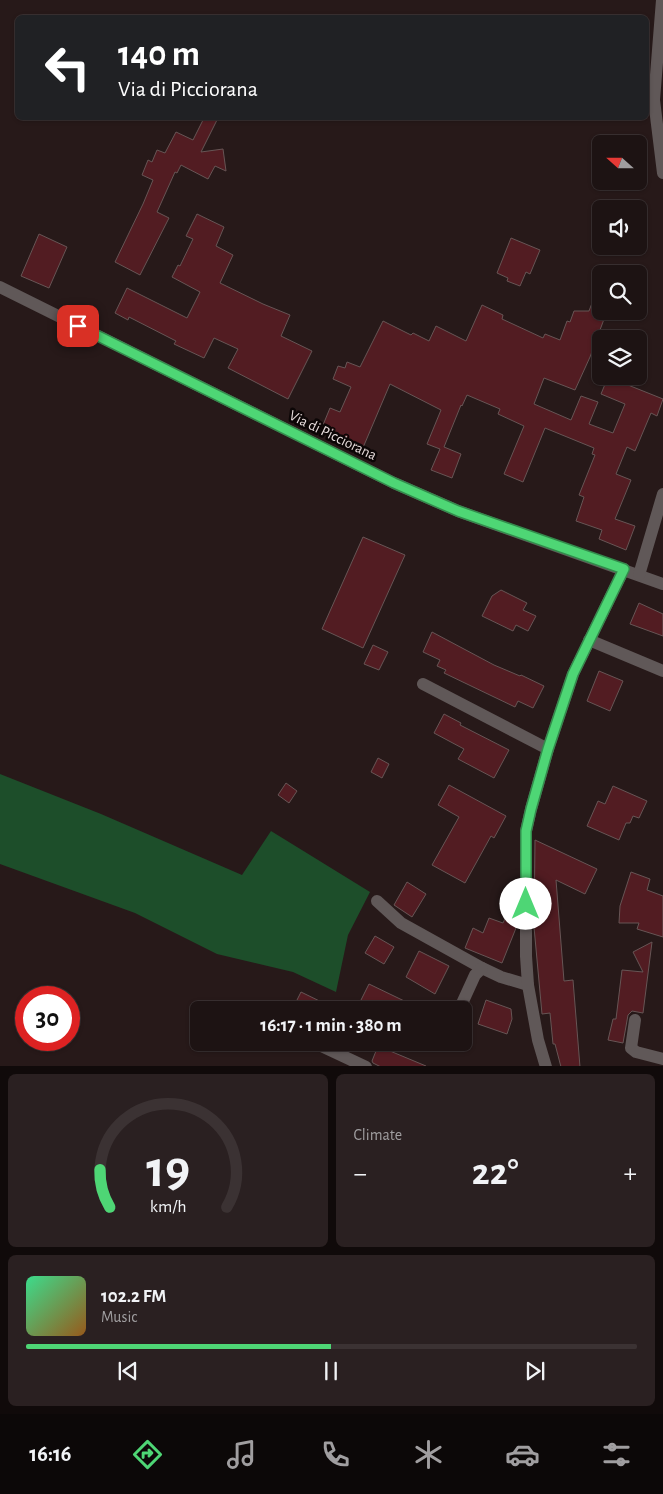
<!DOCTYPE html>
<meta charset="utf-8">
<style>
body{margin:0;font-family:"Alegreya Sans",sans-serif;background:#2a2021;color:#f1f3f6;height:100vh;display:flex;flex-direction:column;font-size:19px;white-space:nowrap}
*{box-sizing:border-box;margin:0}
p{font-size:16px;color:#a09ea0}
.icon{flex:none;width:28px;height:28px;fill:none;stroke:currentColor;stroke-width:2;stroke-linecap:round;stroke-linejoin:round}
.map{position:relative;height:1066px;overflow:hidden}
.side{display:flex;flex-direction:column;gap:8px;padding:8px;background:#100a0a;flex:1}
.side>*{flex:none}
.guide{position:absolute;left:15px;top:15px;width:634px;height:105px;border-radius:8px;box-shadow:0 1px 4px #0004,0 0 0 1px #3b3233;background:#202124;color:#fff;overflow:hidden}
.needle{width:32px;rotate:291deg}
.tools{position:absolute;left:592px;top:135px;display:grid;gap:10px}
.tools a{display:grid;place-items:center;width:55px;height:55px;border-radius:8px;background:#1d1313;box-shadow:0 1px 4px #0004,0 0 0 1px #3b3233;font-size:25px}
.speed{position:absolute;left:15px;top:986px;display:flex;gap:10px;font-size:25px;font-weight:700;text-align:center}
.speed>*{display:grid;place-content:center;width:65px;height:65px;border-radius:50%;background:#1d1313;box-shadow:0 1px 4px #0004,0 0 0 1px #3b3233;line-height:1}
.speed .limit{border:8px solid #d22;background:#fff;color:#111}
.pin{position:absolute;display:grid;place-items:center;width:42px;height:42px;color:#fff;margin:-21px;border-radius:10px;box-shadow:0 2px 8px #0006}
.me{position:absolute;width:55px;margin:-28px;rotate:0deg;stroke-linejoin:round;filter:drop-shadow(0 0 4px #0008)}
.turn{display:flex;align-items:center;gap:18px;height:105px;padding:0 20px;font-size:22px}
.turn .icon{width:65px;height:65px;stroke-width:2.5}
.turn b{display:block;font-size:35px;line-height:42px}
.big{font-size:38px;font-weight:600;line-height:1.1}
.side .widget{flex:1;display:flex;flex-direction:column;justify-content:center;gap:8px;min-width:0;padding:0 18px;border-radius:8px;background:#2a2021}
.side .dial{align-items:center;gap:0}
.dial svg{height:130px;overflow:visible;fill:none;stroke:#3b3233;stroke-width:7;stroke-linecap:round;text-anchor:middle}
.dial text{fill:#f1f3f6;stroke:none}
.song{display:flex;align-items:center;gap:15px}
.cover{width:60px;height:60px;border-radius:8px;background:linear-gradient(135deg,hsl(150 70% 55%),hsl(30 70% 35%))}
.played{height:5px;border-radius:2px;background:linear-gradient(90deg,#4ed675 50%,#3b3233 50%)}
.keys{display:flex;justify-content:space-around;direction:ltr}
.heat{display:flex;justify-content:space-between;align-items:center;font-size:28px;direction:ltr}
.side .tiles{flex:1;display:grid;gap:8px;grid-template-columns:1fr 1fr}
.widget:last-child{grid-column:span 2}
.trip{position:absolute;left:190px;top:1001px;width:282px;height:50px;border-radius:8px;background:#1d1313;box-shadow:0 1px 4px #0004,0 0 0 1px #3b3233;font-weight:600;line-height:50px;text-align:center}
.menu{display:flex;height:80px;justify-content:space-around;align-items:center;background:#0c0808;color:#a09ea0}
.menu .icon{width:35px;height:35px}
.menu .on{color:#4ed675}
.menu b{font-size:22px;color:#f1f3f6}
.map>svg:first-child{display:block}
.forest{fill:#1d4e2a}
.building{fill:#521c22;stroke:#675555}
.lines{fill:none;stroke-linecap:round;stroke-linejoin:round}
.minor{stroke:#605858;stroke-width:12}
.route-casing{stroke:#338b4c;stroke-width:12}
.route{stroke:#4ed675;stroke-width:9}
.labels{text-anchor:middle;stroke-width:5;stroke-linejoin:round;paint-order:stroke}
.street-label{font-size:15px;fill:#e8dddd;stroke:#0c0606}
</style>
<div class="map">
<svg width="663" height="1067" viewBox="0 0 663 1067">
<rect width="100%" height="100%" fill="#271919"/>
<path class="forest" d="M0,774L101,814L242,875L271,831L370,892L348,935L336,992L293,972L217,954L135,913L0,864Z"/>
<g class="building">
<path d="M204,118H218L201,152L223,149L226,171L215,166L208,179L181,165L177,173L175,172L157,212L169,218L140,275L115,262L143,204L153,180L142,175L148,160L152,162L157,150L165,153L176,132L193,140Z"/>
<path d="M197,214L224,227L216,246L233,255L220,283L263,304L290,315L281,336L312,351L288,399L228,368L238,349L214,338L204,358L174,344L176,341L129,317L128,320L115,313L127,288L187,318L200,292L172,277L178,265L180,266L193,239L186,236Z"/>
<path d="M39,234L67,247L49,288L21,276Z"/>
<path d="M511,238L540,250L530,274L526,272L520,286L507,281L508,278L497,273Z"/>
<path d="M600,282L601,311H607L590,357L575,390L544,378L534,404L571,420L581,396L598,402L589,424L613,433L625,404L601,394L608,377L663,399L657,416L651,413L635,451L627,447L616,474L631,480L615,519L635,526L626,550L599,539L602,530L576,521L584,497L579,495L595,455L592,454L594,448L545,428L523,482L504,474L524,426L498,414L500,409L467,395L462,406L461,405L444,447L461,454L452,478L431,470L440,449L427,444L441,410L390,384L362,450L332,437L335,430L323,425L330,408L340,412L351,387L333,379L338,366L345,368L347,362L360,367L383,321L411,335L413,333L429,341L436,326L466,341L482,305L503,315L502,319L543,338L545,334L560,340L567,321L570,322L574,311H589Z"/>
<path d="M363,537L405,555L363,648L322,629Z"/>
<path d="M501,590L527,603L523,610L536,616L528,631L516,625L513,631L482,616L492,596Z"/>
<path d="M639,603L663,614V636L630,624Z"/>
<path d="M432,632L494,665L520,676L521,675L544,686L533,708L518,701L515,707L444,673L446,670L437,666L440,660L423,652Z"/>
<path d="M373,645L388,652L379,670L364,664Z"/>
<path d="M599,671L623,681L610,711L587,701Z"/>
<path d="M444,714L461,723L460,725L509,750L494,778L458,759L464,749L434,733Z"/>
<path d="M378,758L389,764L382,778L371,772Z"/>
<path d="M286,783L297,791L289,803L278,795Z"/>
<path d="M449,785L506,816L494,838L491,836L465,883L432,865L459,817L438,805Z"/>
<path d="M613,786L647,801L639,818L633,816L630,823H626L619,840L587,826L598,801L605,804Z"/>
<path d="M535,840L597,869L585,894L556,880L564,981L573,980L580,1067H561L555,1044H553L550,1013L542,1014L534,927Z"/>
<path d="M631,872L650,879L647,890L663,896V937L637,929L639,923H619L620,906Z"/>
<path d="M407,882L426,894L412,917L394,905Z"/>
<path d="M508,912L518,916V923L502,963L465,948L473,928L483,933L489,918L503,923Z"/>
<path d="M375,936L394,947L384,964L365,953Z"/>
<path d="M652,942L643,1013L632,1011L628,1015L623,1043L608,1040L613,1019H616L622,970L643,972L633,952Z"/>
<path d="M419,951L449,966L435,994L406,977Z"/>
<path d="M369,984L423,1010H356Z"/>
<path d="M301,992L338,1010H292Z"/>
<path d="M486,1000L511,1009L512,1019L507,1034L478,1024Z"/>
<path d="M378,1046L426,1066V1067H381L373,1063L372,1061Z"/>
</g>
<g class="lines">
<g class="minor">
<path d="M662,0L654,100L663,173"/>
<path d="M0,287L394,483L458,511L663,584"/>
<path d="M639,575L663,494"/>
<path d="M589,640L663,671"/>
<path d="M423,684L548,749"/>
<path d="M377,901L401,923L482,968L501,977L528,985"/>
<path d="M459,1010L475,975L482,968"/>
<path d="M635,1020L631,1048L636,1052L663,1059"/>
<path d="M313,1042L366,1067"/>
<path d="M546,1067L538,1040L528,985L526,956V831L531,809L548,749L573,674L624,569"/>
</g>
</g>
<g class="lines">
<defs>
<path id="route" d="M78,326L394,483L458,511L624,569L573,674L548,749L531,809L526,831V904"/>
</defs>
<use href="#route" class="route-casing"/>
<use href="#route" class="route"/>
</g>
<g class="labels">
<g class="street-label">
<text transform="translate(333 435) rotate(26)" y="5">Via di Picciorana</text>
</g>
</g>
</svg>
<div class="tools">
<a><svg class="needle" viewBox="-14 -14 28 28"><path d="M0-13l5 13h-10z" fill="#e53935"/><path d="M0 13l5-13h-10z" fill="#a09ea0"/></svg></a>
<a><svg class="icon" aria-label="sound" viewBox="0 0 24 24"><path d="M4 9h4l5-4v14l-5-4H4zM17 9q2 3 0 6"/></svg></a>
<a><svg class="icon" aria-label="search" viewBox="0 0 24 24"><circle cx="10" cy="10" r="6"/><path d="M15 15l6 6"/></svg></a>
<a><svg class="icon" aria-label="layers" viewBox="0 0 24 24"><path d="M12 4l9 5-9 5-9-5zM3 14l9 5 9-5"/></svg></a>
</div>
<div class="speed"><div class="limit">30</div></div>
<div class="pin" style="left:78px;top:326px;background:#d93025"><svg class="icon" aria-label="arrive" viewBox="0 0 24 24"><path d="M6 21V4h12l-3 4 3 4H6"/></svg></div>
<svg class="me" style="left:526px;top:904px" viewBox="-20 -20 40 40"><circle r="19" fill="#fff"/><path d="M0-13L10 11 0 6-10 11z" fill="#4ed675"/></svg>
<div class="trip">16:17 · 1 min · 380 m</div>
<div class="guide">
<div class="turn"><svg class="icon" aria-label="left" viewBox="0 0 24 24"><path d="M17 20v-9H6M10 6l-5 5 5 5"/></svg><div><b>140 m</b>Via di Picciorana</div></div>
</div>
</div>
<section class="side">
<div class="tiles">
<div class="widget dial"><svg viewBox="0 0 100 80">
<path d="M14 69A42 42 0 1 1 86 69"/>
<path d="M14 69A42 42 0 0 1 8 46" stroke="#4ed675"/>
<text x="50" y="56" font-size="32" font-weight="700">19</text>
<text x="50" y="72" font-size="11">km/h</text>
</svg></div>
<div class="widget"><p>Climate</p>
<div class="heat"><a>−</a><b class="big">22°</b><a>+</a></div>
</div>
<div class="widget">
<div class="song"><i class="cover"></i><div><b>102.2 FM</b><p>Music</p></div></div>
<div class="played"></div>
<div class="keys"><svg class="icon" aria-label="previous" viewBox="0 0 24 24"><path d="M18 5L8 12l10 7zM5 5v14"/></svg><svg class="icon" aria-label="pause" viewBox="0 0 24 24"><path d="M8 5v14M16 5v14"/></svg><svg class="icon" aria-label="next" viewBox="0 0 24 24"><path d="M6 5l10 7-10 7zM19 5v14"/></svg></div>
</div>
</div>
</section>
<nav class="menu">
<b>16:16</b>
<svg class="icon on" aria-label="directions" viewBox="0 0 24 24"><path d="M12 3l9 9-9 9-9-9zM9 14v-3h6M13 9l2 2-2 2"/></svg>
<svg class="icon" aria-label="music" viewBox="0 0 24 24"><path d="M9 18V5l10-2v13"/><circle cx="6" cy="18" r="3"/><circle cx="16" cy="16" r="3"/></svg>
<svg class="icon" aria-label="phone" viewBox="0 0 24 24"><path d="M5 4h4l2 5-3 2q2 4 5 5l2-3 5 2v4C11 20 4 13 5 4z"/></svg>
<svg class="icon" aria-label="climate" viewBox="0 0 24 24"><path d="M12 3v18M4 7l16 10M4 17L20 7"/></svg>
<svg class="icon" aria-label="car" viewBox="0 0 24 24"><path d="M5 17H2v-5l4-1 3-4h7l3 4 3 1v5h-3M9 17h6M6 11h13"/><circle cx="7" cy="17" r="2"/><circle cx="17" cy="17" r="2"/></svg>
<svg class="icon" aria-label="filters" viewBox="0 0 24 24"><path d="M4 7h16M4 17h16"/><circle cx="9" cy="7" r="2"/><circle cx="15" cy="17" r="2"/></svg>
</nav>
